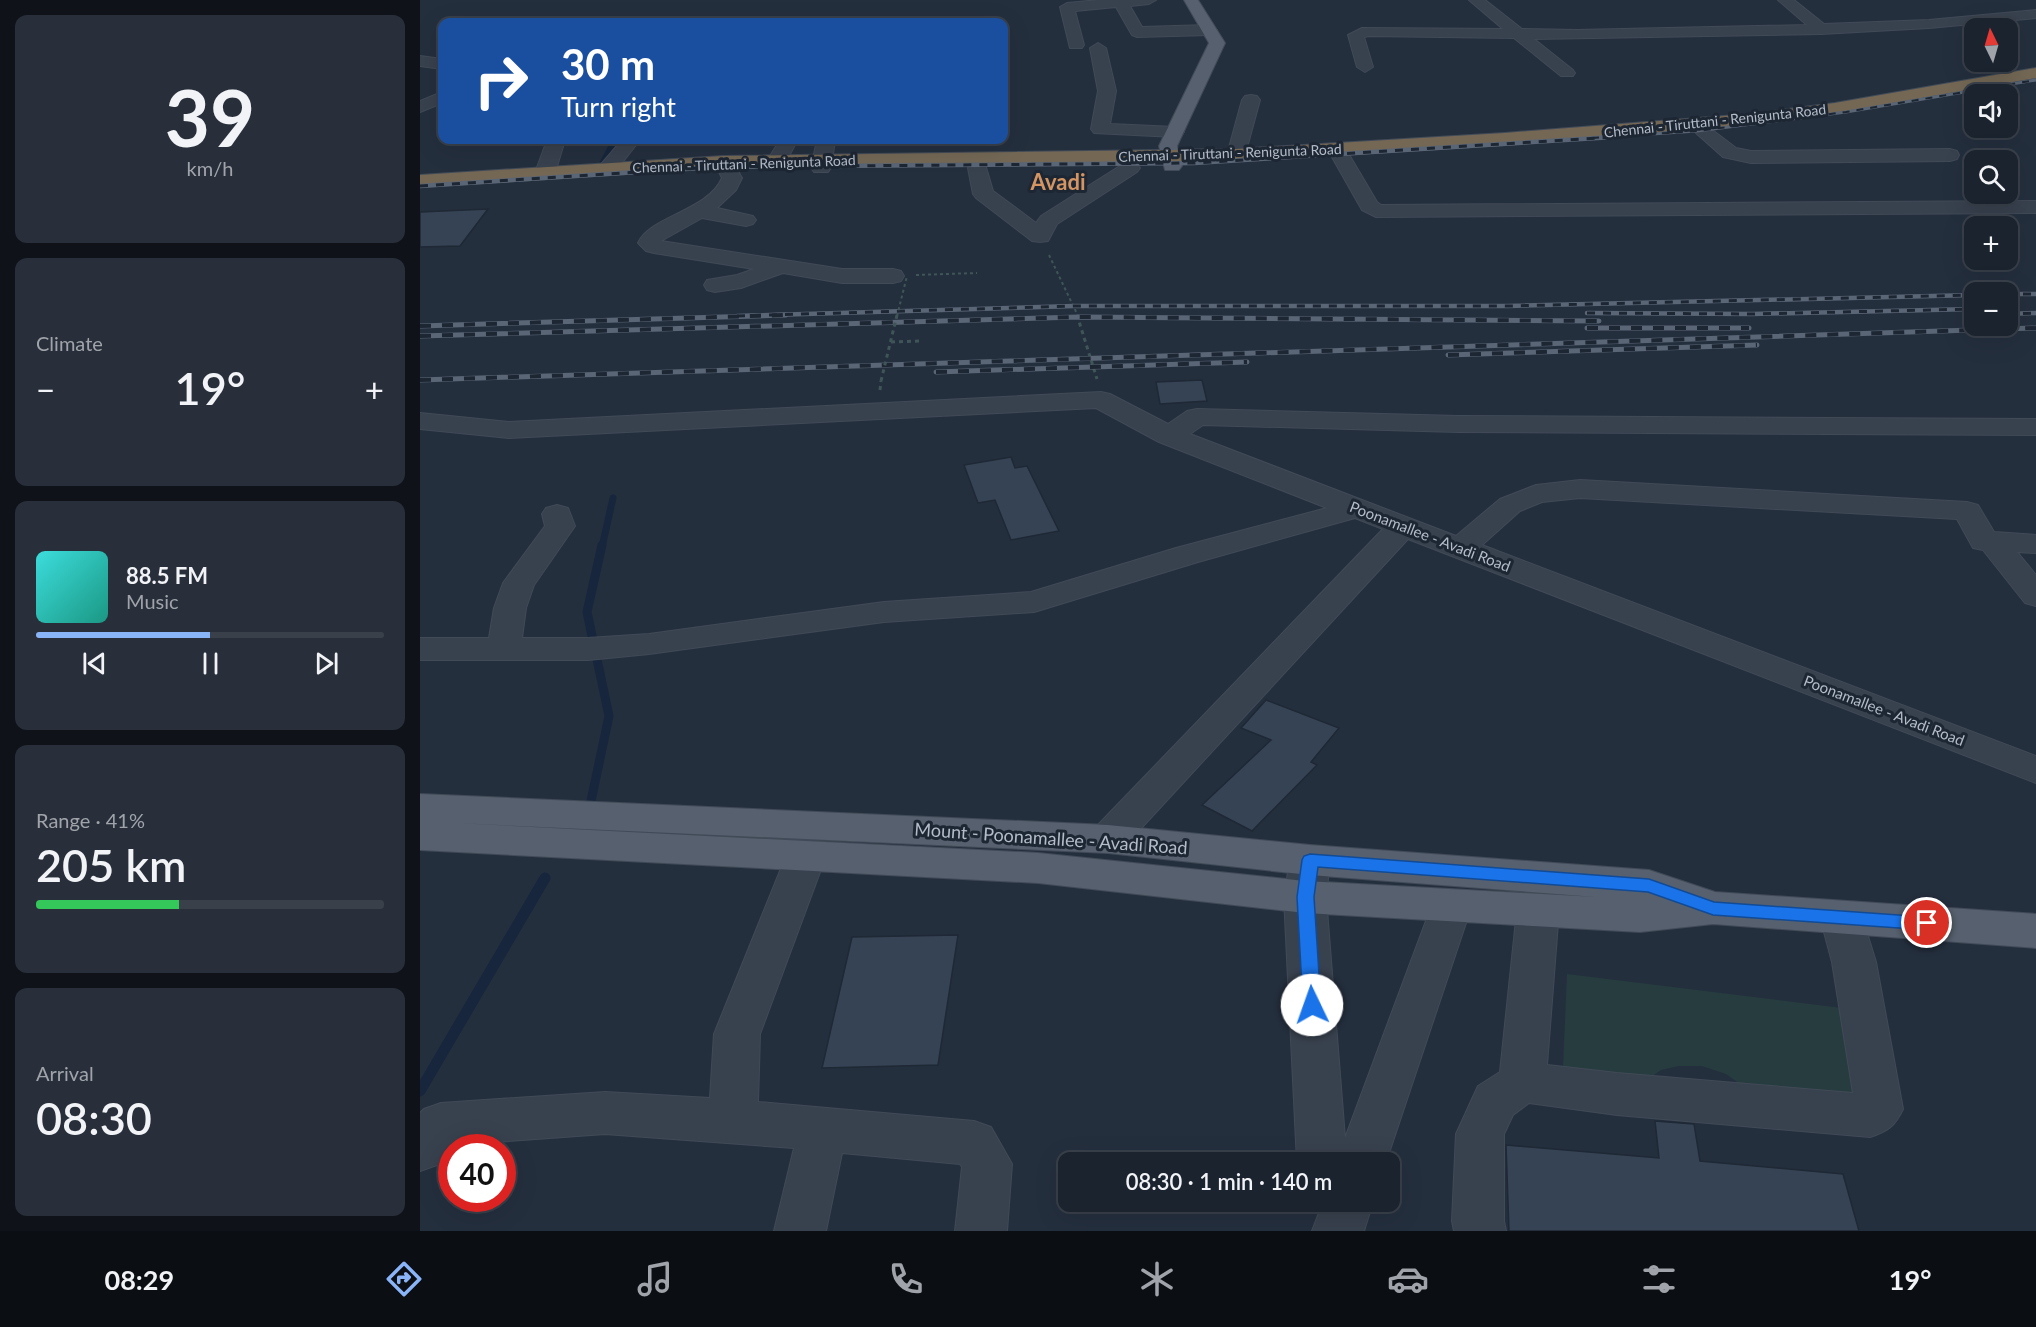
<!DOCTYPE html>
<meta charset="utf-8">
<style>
body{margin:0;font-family:Lato,sans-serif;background:#282f3a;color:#f1f3f6;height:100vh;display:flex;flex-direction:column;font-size:22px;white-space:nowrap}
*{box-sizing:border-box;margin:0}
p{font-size:20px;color:#a0a4aa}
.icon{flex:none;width:33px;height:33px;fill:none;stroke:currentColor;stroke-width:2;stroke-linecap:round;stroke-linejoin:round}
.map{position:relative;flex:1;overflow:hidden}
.details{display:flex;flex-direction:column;gap:15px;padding:15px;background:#0f1319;width:420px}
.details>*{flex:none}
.guide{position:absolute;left:18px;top:18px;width:570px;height:126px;border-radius:12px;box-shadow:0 6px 24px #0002,0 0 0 2px #39404a;background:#1a4fa0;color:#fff;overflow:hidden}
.needle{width:39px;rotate:355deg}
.tools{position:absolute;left:1544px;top:18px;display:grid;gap:12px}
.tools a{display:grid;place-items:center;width:54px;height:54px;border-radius:12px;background:#1b232e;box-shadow:0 6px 24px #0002,0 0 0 2px #39404a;font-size:30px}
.speed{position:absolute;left:18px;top:1134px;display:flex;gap:12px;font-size:30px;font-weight:700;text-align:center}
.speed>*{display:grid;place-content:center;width:78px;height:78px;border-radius:50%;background:#1b232e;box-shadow:0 6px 24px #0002,0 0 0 2px #39404a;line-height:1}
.speed .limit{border:9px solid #d22;background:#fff;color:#111}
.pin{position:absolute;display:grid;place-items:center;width:51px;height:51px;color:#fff;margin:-26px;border:3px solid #fff;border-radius:50%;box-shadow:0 2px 6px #0007}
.me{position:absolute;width:66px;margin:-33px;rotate:357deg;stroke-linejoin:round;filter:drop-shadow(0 0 4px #0008)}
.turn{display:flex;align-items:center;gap:21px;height:126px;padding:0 24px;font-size:27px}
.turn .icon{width:78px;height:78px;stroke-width:2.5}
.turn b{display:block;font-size:42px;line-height:51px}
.big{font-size:45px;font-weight:600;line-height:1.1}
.details .widget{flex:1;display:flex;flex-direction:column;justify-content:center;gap:9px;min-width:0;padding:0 21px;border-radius:12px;background:#282f3a}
.details .dial{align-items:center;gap:0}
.dial b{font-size:78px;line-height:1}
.song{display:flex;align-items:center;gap:18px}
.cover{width:72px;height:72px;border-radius:9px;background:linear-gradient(135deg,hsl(180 70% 55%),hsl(170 70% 35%))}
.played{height:6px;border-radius:3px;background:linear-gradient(90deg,#8ab4f8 50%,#39404a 50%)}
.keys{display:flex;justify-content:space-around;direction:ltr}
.heat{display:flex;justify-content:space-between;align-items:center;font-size:33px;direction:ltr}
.charge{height:9px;border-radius:4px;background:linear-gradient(90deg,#34c759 41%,#39404a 0)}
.trip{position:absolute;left:638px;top:1152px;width:342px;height:60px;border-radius:12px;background:#1b232e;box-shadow:0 6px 24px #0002,0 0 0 2px #39404a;font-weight:600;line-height:60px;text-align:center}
.menu{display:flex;height:96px;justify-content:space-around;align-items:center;background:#0b0e12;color:#a0a4aa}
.menu .icon{width:42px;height:42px}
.menu .on{color:#8ab4f8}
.menu b{font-size:27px;color:#f1f3f6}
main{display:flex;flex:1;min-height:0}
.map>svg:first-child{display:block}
.green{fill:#263c3f}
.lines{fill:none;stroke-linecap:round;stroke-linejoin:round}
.stream-far3{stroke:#17263c;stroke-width:5}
.stream-far2{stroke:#17263c;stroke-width:7}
.stream-far1{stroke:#17263c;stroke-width:9}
.stream{stroke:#17263c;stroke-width:11}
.building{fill:#364354;stroke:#1f2835;stroke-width:1.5}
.minor-casing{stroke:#414a57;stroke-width:2}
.major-casing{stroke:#414a57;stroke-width:2}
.highway-casing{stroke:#434c59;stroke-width:2}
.path-far1{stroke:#3f5557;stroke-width:2;stroke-dasharray:3 3;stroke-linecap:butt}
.path{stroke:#3f5557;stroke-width:3;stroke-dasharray:4 4;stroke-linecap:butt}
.minor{fill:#38414e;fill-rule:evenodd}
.major{fill:#56606e;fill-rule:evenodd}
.highway{fill:#746855;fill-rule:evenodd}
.rail-far2-casing{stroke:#5a6575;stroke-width:3}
.rail-far1-casing{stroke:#5a6575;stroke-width:4.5}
.rail-casing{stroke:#5a6575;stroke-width:5}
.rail-far2{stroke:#1d2633;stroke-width:2;stroke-dasharray:7;stroke-linecap:butt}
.rail-far1{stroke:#1d2633;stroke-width:3;stroke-dasharray:8;stroke-linecap:butt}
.rail{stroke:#1d2633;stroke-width:4;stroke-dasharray:11;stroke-linecap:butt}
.path-bridge-far1{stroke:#3f5557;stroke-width:2;stroke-dasharray:3 3;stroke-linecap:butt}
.path-bridge{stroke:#3f5557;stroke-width:3;stroke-dasharray:4 4;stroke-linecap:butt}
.route{fill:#1a73e8;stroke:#114b97;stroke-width:1.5}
.labels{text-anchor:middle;stroke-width:6;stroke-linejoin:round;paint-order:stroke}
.far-street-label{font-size:14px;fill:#b4bcc9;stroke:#1d2633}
.street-label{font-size:15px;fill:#b4bcc9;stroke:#1d2633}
.near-street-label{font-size:18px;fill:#b4bcc9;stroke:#1d2633}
.far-town-label{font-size:22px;font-weight:bold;fill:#d59563;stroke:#1d2633}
</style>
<main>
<section class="details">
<div class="widget dial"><b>39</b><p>km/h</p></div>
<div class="widget"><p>Climate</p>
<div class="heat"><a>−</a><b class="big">19°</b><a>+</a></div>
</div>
<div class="widget">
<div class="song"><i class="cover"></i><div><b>88.5 FM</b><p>Music</p></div></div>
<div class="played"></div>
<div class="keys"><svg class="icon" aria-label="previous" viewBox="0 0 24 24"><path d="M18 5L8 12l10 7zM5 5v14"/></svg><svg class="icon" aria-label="pause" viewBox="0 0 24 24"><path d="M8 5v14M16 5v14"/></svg><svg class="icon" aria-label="next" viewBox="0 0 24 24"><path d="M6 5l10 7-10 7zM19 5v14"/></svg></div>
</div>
<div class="widget"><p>Range · 41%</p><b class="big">205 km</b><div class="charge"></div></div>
<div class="widget"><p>Arrival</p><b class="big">08:30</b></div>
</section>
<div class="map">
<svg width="1616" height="1231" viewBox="0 0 1616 1231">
<rect width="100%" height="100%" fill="#242f3e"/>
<path class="green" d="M1147,974L1438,1010L1457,1101L1327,1089L1306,1074L1282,1066H1259L1241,1070L1227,1080L1143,1067Z"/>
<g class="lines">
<path class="stream-far3" d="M182,163L190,148L200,140"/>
<path class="stream-far2" d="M182,547L193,498"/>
<path class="stream-far1" d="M171,801L189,716L167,612L182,545"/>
<path class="stream" d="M0,1091L125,878"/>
</g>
<g class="building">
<path d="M68,209L40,246L0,247V212Z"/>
<path d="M782,380L787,401L740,404L736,382Z"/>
<path d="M591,457L595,468L607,466L639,531L591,540L575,500L558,503L544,465Z"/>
<path d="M846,700L919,728L891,762L897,765L832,831L782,805L851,740L821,728Z"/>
<path d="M538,935L518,1065L402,1068L432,937Z"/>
<path d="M1235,1121L1274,1124L1280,1161L1423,1174L1439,1231H1089L1086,1145L1239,1158Z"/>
</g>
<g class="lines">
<defs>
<g id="minor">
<path d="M679,0H736L729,4L710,6L722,27L789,25L797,30L789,35L717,37L712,35L696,7L655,11L664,45L662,48H650L640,7L647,3Z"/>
<path d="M1049,0H1065L1102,29L1157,30L1387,25L1358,0H1374L1404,24L1509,20L1616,10V18L1509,28L1401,34L1114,39L1153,70L1155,73L1153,76H1141L1094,38L949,36L944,37L953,67L945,72L937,67L928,35L942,28L1083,29Z"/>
<path d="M430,17L435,18L436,22H422Z"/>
<path d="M678,43L686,48L696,91L690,124L755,127L761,128L764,132L761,136L755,137L674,133L671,129L678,91L670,48Z"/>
<path d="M0,56L22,59V69L0,66Z"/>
<path d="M22,92V103L0,112V101Z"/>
<path d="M831,95L837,96L840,100L825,155L823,159H809L807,155L822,100L825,96Z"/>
<path d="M1285,128L1291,129L1316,148L1331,151L1530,149L1537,151L1539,155L1537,159L1530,161L1331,163L1303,157L1276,133L1279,129Z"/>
<path d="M127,140H145L135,173L132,177H118L115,173Z"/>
<path d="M202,140H220L194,173H180L177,169Z"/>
<path d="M357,140H375L376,143L364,165H350L347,161L358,143Z"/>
<path d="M397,140H415L411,168L408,172H394L391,168Z"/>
<path d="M917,144L924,146L957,202L961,205L1616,201V213L956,217L942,210L908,150L910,146Z"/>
<path d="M558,162L565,164L573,191L616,223L621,216L703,164H717L720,168L717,172L637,224L628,241L620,242L612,241L556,198L553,194L548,168L551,164Z"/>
<path d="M308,164L315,166L322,178L316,190L297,208L333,216L336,220L333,224L326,226L282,218L241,241L422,269H473L481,271L484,276L481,281L473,283H422L363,273L321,288L295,292L287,290L284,285L287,280L317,275L334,269L234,253L226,251L218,243C230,216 288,211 302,178L298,170L301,166Z"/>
<path d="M681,392L690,394L748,424L767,411L777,409L1038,416L1616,419V435L1038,432L783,425L770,434L1036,536L1080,499L1116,485L1160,480L1547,502L1558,505L1574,532L1616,535V553L1597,552L1616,575V606L1605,603L1563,550L1553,548L1537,519L1160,498L1122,502L1100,511L1062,545L1616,756V783L988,539L702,849L688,853L674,849L668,839L674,829L963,529L935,518L778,562L614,612L464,622L229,654L168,660H0V638H69L74,608L83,583L125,526L122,514L126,508L137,505L148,508L155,526L114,585L106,608L102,638H168L229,634L464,602L611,592L756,548L907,508L739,442L676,408L89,438L0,429V413L89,422Z"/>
<path d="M386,841L400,846L406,856L340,1034L338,1102L554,1121L571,1127L592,1164L587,1231H535L542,1167L540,1164L422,1153L406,1231H354L374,1148L185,1134L34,1145L17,1165L0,1171V1113L4,1109L21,1103L185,1092L290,1098L294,1034L366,856L372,846Z"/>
<path d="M890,845L904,849L910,860L906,897L925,1138L1016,894L1031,889L1046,894L1052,905L966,1162H877L864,897L870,860L876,849Z"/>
<path d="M1118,894L1133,899L1139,910L1127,1065L1197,1073L1433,1093L1412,962L1400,917L1406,906L1421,901L1436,906L1442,917L1456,962L1483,1109C1475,1126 1468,1131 1450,1137L1197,1115L1109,1103L1093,1115L1084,1134V1221L1086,1231H1034L1032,1221L1036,1134L1058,1086L1080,1072L1097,910L1103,899Z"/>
<path d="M903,1202H953L944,1231H892Z"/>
</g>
<g id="major">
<path d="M764,0H778L805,43L757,146L762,166L759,170H745L739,146L789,43Z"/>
<path d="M0,794L688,825L890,845L1229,870L1295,892L1616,914V948L1293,924L1220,932L885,913L618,883L0,850ZM36,823L688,853L890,875L1176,897L885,881L618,853Z"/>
</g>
<path id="highway" d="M1616,68V78L1415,113L1330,124L1085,145L816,161L303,168L0,187V175L303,156L816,149L1085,133L1330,114L1415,103Z"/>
</defs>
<use href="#minor" class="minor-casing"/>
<use href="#major" class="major-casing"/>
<use href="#highway" class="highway-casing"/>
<g class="path-far1">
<path d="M629,255L658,316"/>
<path d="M496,275L557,273"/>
</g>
<g class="path">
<path d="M657,315L677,379"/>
<path d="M471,342L499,341"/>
<path d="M460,390L461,381"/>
</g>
<use href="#minor" class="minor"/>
<use href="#major" class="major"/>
<use href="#highway" class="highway"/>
<defs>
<path id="rail-far2" d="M1172,138L1277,131L1426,112L1616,80"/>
<g id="rail-far1">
<path d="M0,186L295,167L774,163L1194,137"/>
<path d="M1587,294H1616"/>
<path d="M1167,313L1332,314L1554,309"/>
<path d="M1587,314L1616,313"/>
<path d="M317,316L654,306H1088L1554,295"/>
</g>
<g id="rail">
<path d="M0,326L366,315"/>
<path d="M1167,328H1329"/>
<path d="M0,336L659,317L1179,321"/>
<path d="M1028,355L1337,345"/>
<path d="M516,372L827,362"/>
<path d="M0,380L1616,328"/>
</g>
</defs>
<use href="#rail-far2" class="rail-far2-casing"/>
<use href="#rail-far1" class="rail-far1-casing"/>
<use href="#rail" class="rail-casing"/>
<use href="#rail-far2" class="rail-far2"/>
<use href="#rail-far1" class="rail-far1"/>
<use href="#rail" class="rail"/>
<path class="path-bridge-far1" d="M477,316L487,276"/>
<path class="path-bridge" d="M461,381L477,315"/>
</g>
<path class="route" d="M890,854L1229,879L1294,902L1507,917L1514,919L1516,923L1514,928L1507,930L1293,915L1228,892L898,867L894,897L901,1005L899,1010L892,1013L886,1010L883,1005L877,897L882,860L884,856Z"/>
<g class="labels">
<g class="far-street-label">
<text transform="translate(1295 121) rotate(-6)" y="5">Chennai - Tiruttani - Renigunta Road</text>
<text transform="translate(810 153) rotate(-2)" y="5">Chennai - Tiruttani - Renigunta Road</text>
<text transform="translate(324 164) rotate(-2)" y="5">Chennai - Tiruttani - Renigunta Road</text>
</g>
<g class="street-label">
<text transform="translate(1010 537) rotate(21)" y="5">Poonamallee - Avadi Road</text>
<text transform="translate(1464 711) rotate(21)" y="5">Poonamallee - Avadi Road</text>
</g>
<g class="near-street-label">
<text transform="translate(631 839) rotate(4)" y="6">Mount - Poonamallee - Avadi Road</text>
</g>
<g class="far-town-label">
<text x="638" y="190">Avadi</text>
</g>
</g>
</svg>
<div class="tools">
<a><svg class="needle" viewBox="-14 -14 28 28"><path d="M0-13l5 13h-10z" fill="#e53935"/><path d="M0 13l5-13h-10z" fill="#a0a4aa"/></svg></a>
<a><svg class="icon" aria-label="sound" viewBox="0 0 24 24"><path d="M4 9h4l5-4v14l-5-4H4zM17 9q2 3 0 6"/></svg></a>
<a><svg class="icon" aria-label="search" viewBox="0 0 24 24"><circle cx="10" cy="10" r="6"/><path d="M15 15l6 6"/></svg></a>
<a>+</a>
<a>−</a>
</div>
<div class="speed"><div class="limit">40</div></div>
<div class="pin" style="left:1507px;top:923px;background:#d93025"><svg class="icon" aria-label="arrive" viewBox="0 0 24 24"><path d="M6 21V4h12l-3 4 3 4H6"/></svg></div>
<svg class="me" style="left:892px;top:1005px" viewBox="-20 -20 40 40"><circle r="19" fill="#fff"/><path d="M0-13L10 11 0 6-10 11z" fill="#1a73e8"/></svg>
<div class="trip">08:30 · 1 min · 140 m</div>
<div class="guide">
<div class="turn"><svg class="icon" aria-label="right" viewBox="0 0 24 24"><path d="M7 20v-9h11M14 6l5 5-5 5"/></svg><div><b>30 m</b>Turn right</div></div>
</div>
</div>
</main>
<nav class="menu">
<b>08:29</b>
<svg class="icon on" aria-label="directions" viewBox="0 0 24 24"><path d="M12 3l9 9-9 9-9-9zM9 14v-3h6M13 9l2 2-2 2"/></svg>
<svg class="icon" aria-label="music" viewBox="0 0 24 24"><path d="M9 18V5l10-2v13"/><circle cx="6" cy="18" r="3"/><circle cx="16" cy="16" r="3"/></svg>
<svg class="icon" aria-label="phone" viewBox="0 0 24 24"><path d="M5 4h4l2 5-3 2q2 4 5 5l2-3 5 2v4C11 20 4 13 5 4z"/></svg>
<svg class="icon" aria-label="climate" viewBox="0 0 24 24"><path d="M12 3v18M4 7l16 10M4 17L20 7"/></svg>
<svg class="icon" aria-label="car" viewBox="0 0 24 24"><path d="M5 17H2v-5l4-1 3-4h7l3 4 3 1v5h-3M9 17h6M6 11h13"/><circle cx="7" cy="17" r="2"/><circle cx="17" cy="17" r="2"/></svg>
<svg class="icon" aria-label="filters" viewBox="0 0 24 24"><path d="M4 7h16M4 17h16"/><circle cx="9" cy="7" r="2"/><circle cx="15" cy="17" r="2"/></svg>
<b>19°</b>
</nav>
